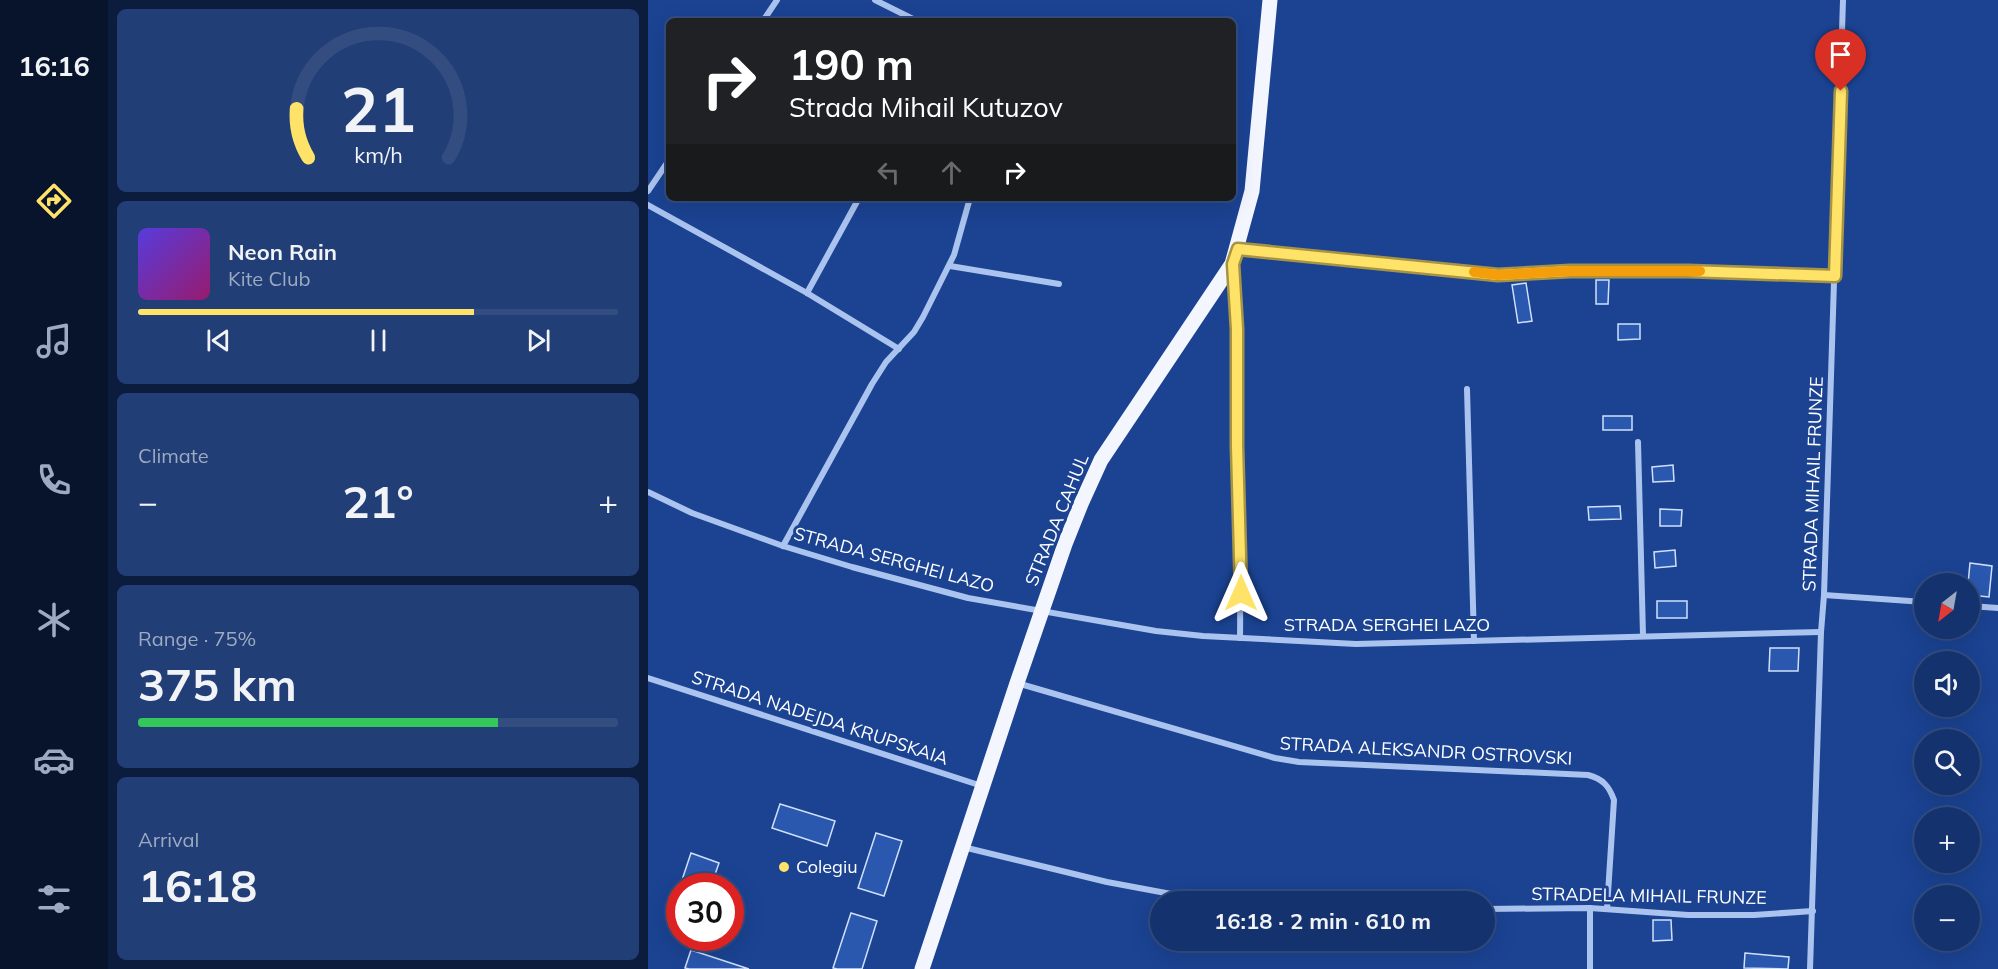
<!DOCTYPE html>
<meta charset="utf-8">
<style>
body{margin:0;font-family:Mulish,sans-serif;background:#213e76;color:#f1f3f6;height:100vh;display:flex;flex-direction:column;font-size:22px;white-space:nowrap}
*{box-sizing:border-box;margin:0}
p{font-size:20px;color:#9daac2}
.icon{flex:none;width:33px;height:33px;fill:none;stroke:currentColor;stroke-width:2;stroke-linecap:round;stroke-linejoin:round}
.map{position:relative;flex:1;overflow:hidden}
.panel{display:flex;flex-direction:column;gap:9px;padding:9px;background:#0b1c3c;width:540px}
.panel>*{flex:none}
.hud{position:absolute;left:18px;top:18px;width:570px;height:183px;border-radius:9px;box-shadow:0 6px 24px #0002,0 0 0 2px #334d81;background:#202124;color:#fff;overflow:hidden}
.needle{width:39px;rotate:211deg}
.controls{position:absolute;left:1266px;top:573px;display:grid;gap:12px}
.controls a{display:grid;place-items:center;width:66px;height:66px;border-radius:50%;background:#14326e;box-shadow:0 6px 24px #0002,0 0 0 2px #334d81;font-size:30px}
.speed{position:absolute;left:18px;top:873px;display:flex;gap:12px;font-size:30px;font-weight:700;text-align:center}
.speed>*{display:grid;place-content:center;width:78px;height:78px;border-radius:50%;background:#14326e;box-shadow:0 6px 24px #0002,0 0 0 2px #334d81;line-height:1}
.speed .limit{border:9px solid #d22;background:#fff;color:#111}
.pin{position:absolute;display:grid;place-items:center;width:51px;height:51px;color:#fff;margin:-62px -26px;border-radius:50% 50% 50% 0;rotate:-45deg;box-shadow:0 0 6px #0007}
.pin .icon{rotate:45deg}
.me{position:absolute;width:66px;margin:-33px;rotate:0deg;stroke-linejoin:round;filter:drop-shadow(0 0 4px #0008)}
.turn{display:flex;align-items:center;gap:21px;height:126px;padding:0 24px;font-size:27px}
.turn .icon{width:78px;height:78px;stroke-width:2.5}
.turn b{display:block;font-size:42px;line-height:51px}
.lanes{display:flex;align-items:center;height:57px;padding:0 24px;background:#0003;justify-content:center;gap:30px;direction:ltr}
.lanes .off{opacity:.35}
.big{font-size:45px;font-weight:700;line-height:1.1}
.panel .tile{flex:1;display:flex;flex-direction:column;justify-content:center;gap:9px;min-width:0;padding:0 21px;border-radius:9px;background:#213e76}
.panel .dial{align-items:center;gap:0}
.dial svg{height:156px;overflow:visible;fill:none;stroke:#334d81;stroke-width:7;stroke-linecap:round;text-anchor:middle}
.dial text{fill:#f1f3f6;stroke:none}
.song{display:flex;align-items:center;gap:18px}
.cover{width:72px;height:72px;border-radius:9px;background:linear-gradient(135deg,hsl(250 70% 55%),hsl(320 70% 35%))}
.played{height:6px;border-radius:3px;background:linear-gradient(90deg,#ffe369 70%,#334d81 70%)}
.keys{display:flex;justify-content:space-around;direction:ltr}
.heat{display:flex;justify-content:space-between;align-items:center;font-size:33px;direction:ltr}
.charge{height:9px;border-radius:4px;background:linear-gradient(90deg,#34c759 75%,#334d81 0)}
.trip{position:absolute;left:502px;top:891px;width:345px;height:60px;border-radius:30px;background:#14326e;box-shadow:0 6px 24px #0002,0 0 0 2px #334d81;font-weight:700;line-height:60px;text-align:center}
main{display:flex;flex:1;min-height:0}
.tabs{display:flex;flex-direction:column;width:108px;justify-content:space-around;align-items:center;background:#08142c;color:#9daac2}
.tabs .icon{width:42px;height:42px}
.tabs .on{color:#ffe369}
.tabs b{font-size:27px;color:#f1f3f6}
.map>svg:first-child{display:block}
.building{fill:#2a58af;stroke:#d1e0fa;stroke-width:1.5}
.lines{fill:none;stroke-linecap:round;stroke-linejoin:round}
.minor{stroke:#abc3ef;stroke-width:6}
.primary{stroke:#f3f6ff;stroke-width:15}
.route-casing{stroke:#a69444;stroke-width:15}
.route{stroke:#ffe369;stroke-width:10}
.slow{stroke:#f59e0b;stroke-width:10}
.poi-dot{fill:#ffe369;stroke:#1b4392;stroke-width:2}
.labels{text-anchor:middle;stroke-width:6;stroke-linejoin:round;paint-order:stroke}
.street-label{font-size:18px;fill:#fff;stroke:#1b4392}
.poi-label{font-size:18px;fill:#fff;stroke:#1b4392;text-anchor:start}
</style>
<main>
<nav class="tabs">
<b>16:16</b>
<svg class="icon on" aria-label="directions" viewBox="0 0 24 24"><path d="M12 3l9 9-9 9-9-9zM9 14v-3h6M13 9l2 2-2 2"/></svg>
<svg class="icon" aria-label="music" viewBox="0 0 24 24"><path d="M9 18V5l10-2v13"/><circle cx="6" cy="18" r="3"/><circle cx="16" cy="16" r="3"/></svg>
<svg class="icon" aria-label="phone" viewBox="0 0 24 24"><path d="M5 4h4l2 5-3 2q2 4 5 5l2-3 5 2v4C11 20 4 13 5 4z"/></svg>
<svg class="icon" aria-label="climate" viewBox="0 0 24 24"><path d="M12 3v18M4 7l16 10M4 17L20 7"/></svg>
<svg class="icon" aria-label="car" viewBox="0 0 24 24"><path d="M5 17H2v-5l4-1 3-4h7l3 4 3 1v5h-3M9 17h6M6 11h13"/><circle cx="7" cy="17" r="2"/><circle cx="17" cy="17" r="2"/></svg>
<svg class="icon" aria-label="filters" viewBox="0 0 24 24"><path d="M4 7h16M4 17h16"/><circle cx="9" cy="7" r="2"/><circle cx="15" cy="17" r="2"/></svg>
</nav>
<section class="panel">
<div class="tile dial"><svg viewBox="0 0 100 80">
<path d="M14 69A42 42 0 1 1 86 69"/>
<path d="M14 69A42 42 0 0 1 8 44" stroke="#ffe369"/>
<text x="50" y="56" font-size="32" font-weight="700">21</text>
<text x="50" y="72" font-size="11">km/h</text>
</svg></div>
<div class="tile">
<div class="song"><i class="cover"></i><div><b>Neon Rain</b><p>Kite Club</p></div></div>
<div class="played"></div>
<div class="keys"><svg class="icon" aria-label="previous" viewBox="0 0 24 24"><path d="M18 5L8 12l10 7zM5 5v14"/></svg><svg class="icon" aria-label="pause" viewBox="0 0 24 24"><path d="M8 5v14M16 5v14"/></svg><svg class="icon" aria-label="next" viewBox="0 0 24 24"><path d="M6 5l10 7-10 7zM19 5v14"/></svg></div>
</div>
<div class="tile"><p>Climate</p>
<div class="heat"><a>−</a><b class="big">21°</b><a>+</a></div>
</div>
<div class="tile"><p>Range · 75%</p><b class="big">375 km</b><div class="charge"></div></div>
<div class="tile"><p>Arrival</p><b class="big">16:18</b></div>
</section>
<div class="map">
<svg width="1350" height="969" viewBox="0 0 1350 969">
<rect width="100%" height="100%" fill="#1b4392"/>
<g class="building">
<path d="M948,280H961L960,304H948Z"/>
<path d="M878,283L884,321L870,323L864,285Z"/>
<path d="M970,324H992V339L970,340Z"/>
<rect x="955" y="416" width="29" height="14"/>
<path d="M1025,465L1026,481L1005,482L1004,467Z"/>
<path d="M972,506L973,519L941,520L940,507Z"/>
<path d="M1012,509L1034,510L1033,526H1012Z"/>
<path d="M1027,550L1028,566L1007,568L1006,552Z"/>
<path d="M1322,563L1344,566L1341,597L1322,595V584H1320Z"/>
<rect x="1009" y="601" width="30" height="17"/>
<path d="M1122,648H1151L1150,671H1121Z"/>
<path d="M132,804L187,821L179,846L124,828Z"/>
<path d="M228,833L254,841L236,896L210,888Z"/>
<path d="M43,853L71,863L63,886H32Z"/>
<path d="M203,913L229,921L214,969H189L185,968Z"/>
<path d="M1005,920H1023L1024,940L1005,941Z"/>
<path d="M43,950L101,969H41L37,968Z"/>
<path d="M1097,953L1141,957L1140,969L1096,968Z"/>
</g>
<g class="lines">
<g class="minor">
<path d="M227,0L269,21"/>
<path d="M115,21L129,0"/>
<path d="M0,191L21,160"/>
<path d="M0,205L159,293L251,349"/>
<path d="M590,249L850,275L922,271H1040L1187,276"/>
<path d="M302,266L411,284"/>
<path d="M585,267C589,327 588,386 589,446C590,510 593,574 592,638"/>
<path d="M159,293L211,198"/>
<path d="M819,389L826,641"/>
<path d="M990,442L995,635"/>
<path d="M0,492L44,513L135,546L204,567L320,598L508,631L555,636L708,644L1173,632"/>
<path d="M135,546L224,384L238,362L266,332L275,317L306,255L322,198"/>
<path d="M1176,595L1276,602"/>
<path d="M1322,606L1350,608"/>
<path d="M0,678L334,786"/>
<path d="M369,683L627,758L651,762L940,775C955,779 961,786 966,800L959,909"/>
<path d="M315,847L459,882L566,902"/>
<path d="M837,909L942,908L1040,915H1106L1165,911"/>
<path d="M942,969V908"/>
<path d="M1162,969L1173,632L1176,595L1195,0"/>
</g>
<path class="primary" d="M274,969L369,683L417,544L433,504L453,460L584,264L604,191L622,0"/>
</g>
<g class="lines">
<defs>
<path id="route" d="M593,593L589,446V329L585,264L590,249L850,275L922,271H1040L1187,276L1193,91"/>
</defs>
<use href="#route" class="route-casing"/>
<use href="#route" class="route"/>
<path class="slow" d="M826,272L850,275L922,271H1052"/>
</g>
<circle class="poi-dot" cx="136" cy="867" r="6"/>
<g class="labels">
<g class="street-label">
<text transform="translate(1165 484) rotate(-88)" y="6">STRADA MIHAIL FRUNZE</text>
<text transform="translate(409 520) rotate(-68)" y="6">STRADA CAHUL</text>
<text transform="translate(246 560) rotate(15)" y="6">STRADA SERGHEI LAZO</text>
<text x="739" y="631">STRADA SERGHEI LAZO</text>
<text transform="translate(172 718) rotate(18)" y="6">STRADA NADEJDA KRUPSKAIA</text>
<text transform="translate(778 751) rotate(3)" y="6">STRADA ALEKSANDR OSTROVSKI</text>
<text transform="translate(1001 896) rotate(1)" y="6">STRADELA MIHAIL FRUNZE</text>
</g>
<g class="poi-label">
<text x="148" y="873">Colegiu</text>
</g>
</g>
</svg>
<div class="controls">
<a><svg class="needle" viewBox="-14 -14 28 28"><path d="M0-13l5 13h-10z" fill="#e53935"/><path d="M0 13l5-13h-10z" fill="#9daac2"/></svg></a>
<a><svg class="icon" aria-label="sound" viewBox="0 0 24 24"><path d="M4 9h4l5-4v14l-5-4H4zM17 9q2 3 0 6"/></svg></a>
<a><svg class="icon" aria-label="search" viewBox="0 0 24 24"><circle cx="10" cy="10" r="6"/><path d="M15 15l6 6"/></svg></a>
<a>+</a>
<a>−</a>
</div>
<div class="speed"><div class="limit">30</div></div>
<div class="pin" style="left:1193px;top:91px;background:#d93025"><svg class="icon" aria-label="arrive" viewBox="0 0 24 24"><path d="M6 21V4h12l-3 4 3 4H6"/></svg></div>
<svg class="me" style="left:593px;top:593px" viewBox="-20 -20 40 40"><path d="M0-17L14 15 0 8-14 15z" fill="#ffe369" stroke="#fff" stroke-width="4"/></svg>
<div class="trip">16:18 · 2 min · 610 m</div>
<div class="hud">
<div class="turn"><svg class="icon" aria-label="right" viewBox="0 0 24 24"><path d="M7 20v-9h11M14 6l5 5-5 5"/></svg><div><b>190 m</b>Strada Mihail Kutuzov</div></div>
<div class="lanes"><svg class="icon off" aria-label="left" viewBox="0 0 24 24"><path d="M17 20v-9H6M10 6l-5 5 5 5"/></svg><svg class="icon off" aria-label="ahead" viewBox="0 0 24 24"><path d="M12 20V5M6 11l6-6 6 6"/></svg><svg class="icon" aria-label="right" viewBox="0 0 24 24"><path d="M7 20v-9h11M14 6l5 5-5 5"/></svg></div>
</div>
</div>
</main>
